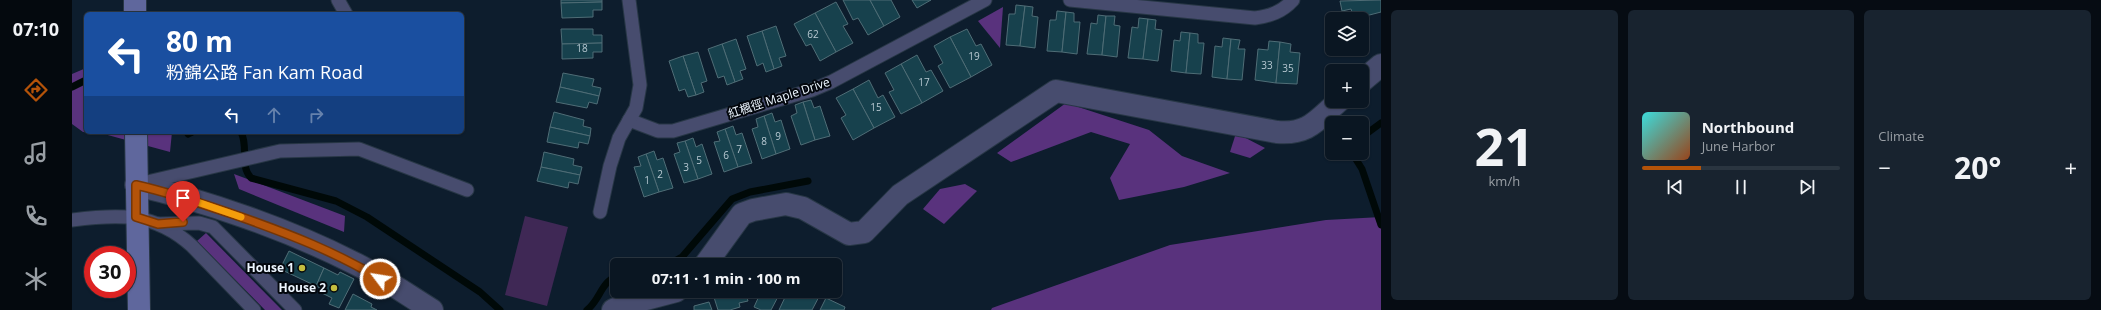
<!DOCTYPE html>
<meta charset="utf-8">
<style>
body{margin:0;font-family:"Open Sans","Noto Sans TC",sans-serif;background:#18232f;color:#f1f3f6;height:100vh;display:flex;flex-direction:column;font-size:15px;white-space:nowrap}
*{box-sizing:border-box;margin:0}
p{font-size:13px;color:#999fa5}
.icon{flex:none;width:22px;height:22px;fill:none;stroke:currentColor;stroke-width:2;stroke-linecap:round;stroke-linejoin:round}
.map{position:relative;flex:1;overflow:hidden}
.side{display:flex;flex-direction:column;gap:10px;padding:10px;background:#060c13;width:720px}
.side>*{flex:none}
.hud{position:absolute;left:12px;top:12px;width:380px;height:122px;border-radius:6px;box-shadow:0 1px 3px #0004,0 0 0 1px #2a3540;background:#1a4fa0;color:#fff;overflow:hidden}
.tools{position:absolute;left:1253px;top:12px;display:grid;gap:8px}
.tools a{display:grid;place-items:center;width:44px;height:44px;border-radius:6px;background:#0a1622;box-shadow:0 1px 3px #0004,0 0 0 1px #2a3540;font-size:20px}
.speed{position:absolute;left:12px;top:246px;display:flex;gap:8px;font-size:20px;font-weight:700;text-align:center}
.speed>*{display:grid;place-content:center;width:52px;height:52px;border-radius:50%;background:#0a1622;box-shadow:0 1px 3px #0004,0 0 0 1px #2a3540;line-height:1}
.speed .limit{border:6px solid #d22;background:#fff;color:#111}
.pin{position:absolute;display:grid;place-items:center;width:34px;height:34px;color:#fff;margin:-41px -17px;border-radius:50% 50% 50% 0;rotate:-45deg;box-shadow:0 0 4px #0007}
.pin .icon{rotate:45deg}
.me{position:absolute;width:44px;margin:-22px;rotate:301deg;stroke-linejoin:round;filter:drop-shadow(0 0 3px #0008)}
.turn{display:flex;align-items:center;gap:14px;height:84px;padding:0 16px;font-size:18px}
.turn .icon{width:52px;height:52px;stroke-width:2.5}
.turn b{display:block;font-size:28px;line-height:34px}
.lanes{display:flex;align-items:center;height:38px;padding:0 16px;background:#0003;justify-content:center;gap:20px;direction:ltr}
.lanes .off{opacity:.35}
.big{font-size:30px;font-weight:700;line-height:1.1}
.side .card{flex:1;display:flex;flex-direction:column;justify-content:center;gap:6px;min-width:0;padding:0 14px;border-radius:6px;background:#18232f}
.side .dial{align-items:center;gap:0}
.dial b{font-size:52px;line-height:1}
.song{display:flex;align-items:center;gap:12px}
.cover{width:48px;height:48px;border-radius:6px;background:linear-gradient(135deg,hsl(180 70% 55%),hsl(20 70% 35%))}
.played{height:4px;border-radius:2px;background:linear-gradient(90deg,#b45309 30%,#2a3540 30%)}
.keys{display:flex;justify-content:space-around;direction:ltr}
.heat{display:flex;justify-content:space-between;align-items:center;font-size:22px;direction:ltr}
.side .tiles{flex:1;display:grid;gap:10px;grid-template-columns:repeat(3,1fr)}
.trip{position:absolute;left:538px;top:258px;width:232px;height:40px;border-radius:6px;background:#0a1622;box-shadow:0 1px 3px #0004,0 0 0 1px #2a3540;font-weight:700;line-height:40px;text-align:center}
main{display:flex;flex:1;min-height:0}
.menu{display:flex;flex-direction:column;width:72px;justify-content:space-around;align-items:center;background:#04090e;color:#999fa5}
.menu .icon{width:28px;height:28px}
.menu .on{color:#b45309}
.menu b{font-size:18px;color:#f1f3f6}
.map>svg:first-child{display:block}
.green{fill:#3f2855}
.forest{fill:#59327d}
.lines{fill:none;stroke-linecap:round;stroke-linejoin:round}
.stream{stroke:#000908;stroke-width:7}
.building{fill:#17414d;stroke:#4f6d76}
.lane-casing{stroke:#283746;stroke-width:15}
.street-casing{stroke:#283746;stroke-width:24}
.secondary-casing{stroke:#283746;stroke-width:24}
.lane{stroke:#474c6e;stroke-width:13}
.street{stroke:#474c6e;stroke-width:22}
.secondary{stroke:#5f679d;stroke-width:22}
.route-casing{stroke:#753606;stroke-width:10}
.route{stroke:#b45309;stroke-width:7}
.slow{stroke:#f59e0b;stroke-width:7}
.poi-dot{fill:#c3bd3f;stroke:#03070d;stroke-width:1.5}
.labels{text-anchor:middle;stroke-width:4;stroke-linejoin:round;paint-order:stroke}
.number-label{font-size:10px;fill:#b8c9d2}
.street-label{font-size:12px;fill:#edf6ff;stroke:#03070d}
.poi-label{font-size:12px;font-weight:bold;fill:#edf6ff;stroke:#03070d;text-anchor:end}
</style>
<main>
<nav class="menu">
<b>07:10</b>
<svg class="icon on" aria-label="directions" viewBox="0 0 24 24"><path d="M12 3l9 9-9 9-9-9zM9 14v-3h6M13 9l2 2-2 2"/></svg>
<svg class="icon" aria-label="music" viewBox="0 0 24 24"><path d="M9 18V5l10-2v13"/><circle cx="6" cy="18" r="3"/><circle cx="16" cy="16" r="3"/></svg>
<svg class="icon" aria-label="phone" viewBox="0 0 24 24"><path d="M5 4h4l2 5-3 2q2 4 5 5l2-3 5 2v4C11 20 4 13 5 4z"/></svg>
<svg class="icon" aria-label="climate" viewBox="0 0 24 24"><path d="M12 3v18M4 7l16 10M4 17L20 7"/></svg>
</nav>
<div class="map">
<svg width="1309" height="310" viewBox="0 0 1309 310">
<rect width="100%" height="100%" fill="#0d1d2d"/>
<path class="green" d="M453,216L496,227L475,306L433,295Z"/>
<g class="forest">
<path d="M931,7L928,48L906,21Z"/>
<path d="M14,68V132H100L98,152L32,134L11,132L0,124V74Z"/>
<path d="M994,103L1077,130L1110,156L1158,173L1112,187L1047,200L1038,178L1058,144L1019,132L939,162L925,153Z"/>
<path d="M1164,133L1193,148L1178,158L1158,152Z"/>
<path d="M162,174L273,216L272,232L167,189Z"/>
<path d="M893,184L905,191L872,224L851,209L868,189Z"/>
<path d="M1309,217V310H919L920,308L1098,245L1254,220Z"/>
<path d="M134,233L210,310H193L125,241Z"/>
</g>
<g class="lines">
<g class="stream">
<path d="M0,87L12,81"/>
<path d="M169,132C177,147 167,165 179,178L264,201L295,217L408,292L428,310"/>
<path d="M116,134L120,132"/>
<path d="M1290,137L1309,123"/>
<path d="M1280,153L1290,169L1309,225"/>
<path d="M587,265L601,262L610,257L660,199L678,192L736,181"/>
<path d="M515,310C528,300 529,282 545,276"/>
</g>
</g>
<g class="building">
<path d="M489,0H530V2L489,3Z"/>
<path d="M771,0H798L812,26L796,35L786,18L781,20Z"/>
<path d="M798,0H819L828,17L812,26Z"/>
<path d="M840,0H859L845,8Z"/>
<path d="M1309,0V12L1282,19L1279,9L1270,11L1268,1Z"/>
<path d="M530,2V10H521V17L490,18L489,3Z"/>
<path d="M764,2L776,24L771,26L781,43L764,52L743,13Z"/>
<path d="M944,5L953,6L948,46L934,45L937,14H943Z"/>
<path d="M953,6L961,7L960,16L966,17L963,48L948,46Z"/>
<path d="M985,11L994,12L990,52L975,51L978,20H984Z"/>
<path d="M994,12L1002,13V22H1008L1005,54L990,52Z"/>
<path d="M743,13L764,52L748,61L739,44L734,46L722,24Z"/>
<path d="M1026,15L1034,16L1030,55L1015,54L1019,23L1025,24Z"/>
<path d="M1034,16H1043L1042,25L1048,26L1045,57L1030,55Z"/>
<path d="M1067,18L1076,19L1071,59L1056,58L1060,27L1066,28Z"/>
<path d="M1076,19L1084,20L1083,29L1090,30L1086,61L1071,59Z"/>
<path d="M704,26L714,56L707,58L710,66L702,69L690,31Z"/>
<path d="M489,29H521V35H530V43L490,44Z"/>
<path d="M895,29L904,46L909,44L920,65L899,77L878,37Z"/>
<path d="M690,31L702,69L694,72L691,63L685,66L675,36Z"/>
<path d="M1109,32L1118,33L1114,73L1099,71L1102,40L1108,41Z"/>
<path d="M1118,33L1126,34V43H1132L1129,74L1114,73Z"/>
<path d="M878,37L899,77L878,88L866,66L871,63L862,46Z"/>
<path d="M1151,38L1159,39L1155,79L1140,77L1143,46L1150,47Z"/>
<path d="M664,39L674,69L668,71L671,79L663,82L650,44Z"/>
<path d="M1159,39L1168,40L1166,49H1173L1170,80L1155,79Z"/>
<path d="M1197,41L1208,42L1204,83L1183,80L1186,49L1196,50Z"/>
<path d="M1208,42L1219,44L1218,52L1228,53L1225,84L1204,83Z"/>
<path d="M530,43V52H521V58L490,59V44Z"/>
<path d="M650,44L663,82L655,85L652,76L646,78L636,49Z"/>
<path d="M626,52L635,81L629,83L632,92L624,95L611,56Z"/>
<path d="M845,55L854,72L859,70L871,91L850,103L829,64Z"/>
<path d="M611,56L624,95L616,97L613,89L607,91L597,61Z"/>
<path d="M829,64L850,103L829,114L817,92L822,90L813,73Z"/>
<path d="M491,73L522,79L520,86L529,88L527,96L488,87Z"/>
<path d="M797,80L806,98L811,95L823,117L802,128L781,89Z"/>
<path d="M488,87L527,96L525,104L517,102L515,108L484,102Z"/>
<path d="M781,89L802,128L781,140L769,118L774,115L764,98Z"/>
<path d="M739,100L742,108L748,106L758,136L743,140L731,102Z"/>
<path d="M731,102L743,140L729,145L719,116L725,113L723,105Z"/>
<path d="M482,112L512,120L511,126L519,128L518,136L478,127Z"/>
<path d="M700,113L703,122L709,120L718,149L704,154L692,116Z"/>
<path d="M692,116L704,154L690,159L680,129L686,127L684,119Z"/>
<path d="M661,126L664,135L670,133L680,163L666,167L653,129Z"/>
<path d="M478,127L518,136L516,144L507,142L506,148L475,142Z"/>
<path d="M653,129L666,167L652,172L642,142L648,141L645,132Z"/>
<path d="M621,138L624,147L630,144L640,174L626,179L613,141Z"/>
<path d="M613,141L626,179L612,183L602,154L608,152L605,143Z"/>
<path d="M582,151L585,160L591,158L601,188L587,192L574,154Z"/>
<path d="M472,152L502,159L501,165L510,167L508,175L469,167Z"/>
<path d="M574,154L587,192L572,197L562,167L569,166L566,157Z"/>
<path d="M469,167L508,175L506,184L497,182L496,188L465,181Z"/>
<path d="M217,251L252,268L244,286L208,269Z"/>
<path d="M691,260L700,265H688Z"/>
<path d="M252,268L266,275L268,272L282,279L267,308L257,304L260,298L250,293L252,290L244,286Z"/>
<path d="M640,291H673L676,301L667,303L668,307L658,310H646Z"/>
<path d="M682,291H709L699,310H689L682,307L688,294Z"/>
<path d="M716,291H750L740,310H707Z"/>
<path d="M281,294L300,304L299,307L305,310H273Z"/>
<path d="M754,298L773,307L772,310H748Z"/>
<path d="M637,302L640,310H622V306Z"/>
</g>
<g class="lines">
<defs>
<g id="lane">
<path d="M266,0L274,14"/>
<path d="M998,0L1183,18C1198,16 1210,12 1221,0"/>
<path d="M557,120L586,131H601L740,90L759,82L913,0"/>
<path d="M71,183L208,151L287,149L395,190"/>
<path d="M528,212L538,166L547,138L564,108L568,85L557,0"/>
<path d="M0,220C46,214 83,212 120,246L182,310"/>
<path d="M86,224L127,223L141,227L223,310"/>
</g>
<g id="street">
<path d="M1290,81L1309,65"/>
<path d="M64,185C135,201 217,230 282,263C309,276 334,294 360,310"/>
<path d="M633,265L670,214L681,210L714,204L731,208L777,234L792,232L828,195L984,91L1205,132C1236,135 1245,120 1267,101"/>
<path d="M541,310L555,304L604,291"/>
</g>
<g id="secondary">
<path d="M63,0V14"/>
<path d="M64,132L67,310"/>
</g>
</defs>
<use href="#lane" class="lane-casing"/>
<use href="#street" class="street-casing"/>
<use href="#secondary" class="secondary-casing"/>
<use href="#lane" class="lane"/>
<use href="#street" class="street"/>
<use href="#secondary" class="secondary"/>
</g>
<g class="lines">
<defs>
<path id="route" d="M111,222L86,224L64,217V185C100,193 134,205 169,217C217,234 264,252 308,279"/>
</defs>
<use href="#route" class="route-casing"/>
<use href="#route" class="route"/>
<path class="slow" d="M105,195L169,217"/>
</g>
<g class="poi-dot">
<circle cx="230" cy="268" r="4"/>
<circle cx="262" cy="288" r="4"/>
</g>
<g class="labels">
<g class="number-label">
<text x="741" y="38">62</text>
<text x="510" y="52">18</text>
<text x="902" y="60">19</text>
<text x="1195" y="69">33</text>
<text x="1216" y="72">35</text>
<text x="852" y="86">17</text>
<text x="804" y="111">15</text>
<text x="706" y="140">9</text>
<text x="692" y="145">8</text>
<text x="667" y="153">7</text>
<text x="654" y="159">6</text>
<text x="627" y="164">5</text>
<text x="614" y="171">3</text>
<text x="588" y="178">2</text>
<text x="575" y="184">1</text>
</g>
<g class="street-label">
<text transform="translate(707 98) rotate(-18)" y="4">紅楓徑 Maple Drive</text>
</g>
<g class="poi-label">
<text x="222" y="272">House 1</text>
<text x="254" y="292">House 2</text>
</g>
</g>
</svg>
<div class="tools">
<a><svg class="icon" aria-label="layers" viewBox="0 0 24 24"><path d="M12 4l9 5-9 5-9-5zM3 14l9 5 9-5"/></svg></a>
<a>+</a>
<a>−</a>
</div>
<div class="speed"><div class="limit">30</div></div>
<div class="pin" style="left:111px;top:222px;background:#d93025"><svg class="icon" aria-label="arrive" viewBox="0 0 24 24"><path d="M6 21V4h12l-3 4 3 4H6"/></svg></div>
<svg class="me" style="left:308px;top:279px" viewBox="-20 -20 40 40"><circle r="17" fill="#b45309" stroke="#fff" stroke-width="3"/><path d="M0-11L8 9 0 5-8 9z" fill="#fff"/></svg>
<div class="trip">07:11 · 1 min · 100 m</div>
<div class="hud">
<div class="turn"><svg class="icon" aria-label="left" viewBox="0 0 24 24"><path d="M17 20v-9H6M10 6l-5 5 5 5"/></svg><div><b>80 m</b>粉錦公路 Fan Kam Road</div></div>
<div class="lanes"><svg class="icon" aria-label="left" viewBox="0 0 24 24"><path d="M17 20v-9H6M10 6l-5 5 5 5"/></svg><svg class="icon off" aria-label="ahead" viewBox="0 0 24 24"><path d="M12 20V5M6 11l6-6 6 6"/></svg><svg class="icon off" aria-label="right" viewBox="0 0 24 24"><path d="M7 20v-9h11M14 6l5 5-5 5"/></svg></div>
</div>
</div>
<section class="side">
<div class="tiles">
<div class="card dial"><b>21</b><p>km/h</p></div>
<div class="card">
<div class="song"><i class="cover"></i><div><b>Northbound</b><p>June Harbor</p></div></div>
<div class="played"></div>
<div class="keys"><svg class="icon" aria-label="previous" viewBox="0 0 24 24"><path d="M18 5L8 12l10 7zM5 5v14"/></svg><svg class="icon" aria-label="pause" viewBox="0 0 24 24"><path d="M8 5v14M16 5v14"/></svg><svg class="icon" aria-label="next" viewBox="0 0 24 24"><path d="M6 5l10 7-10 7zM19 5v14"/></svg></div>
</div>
<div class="card"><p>Climate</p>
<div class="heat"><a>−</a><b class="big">20°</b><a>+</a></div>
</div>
</div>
</section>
</main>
